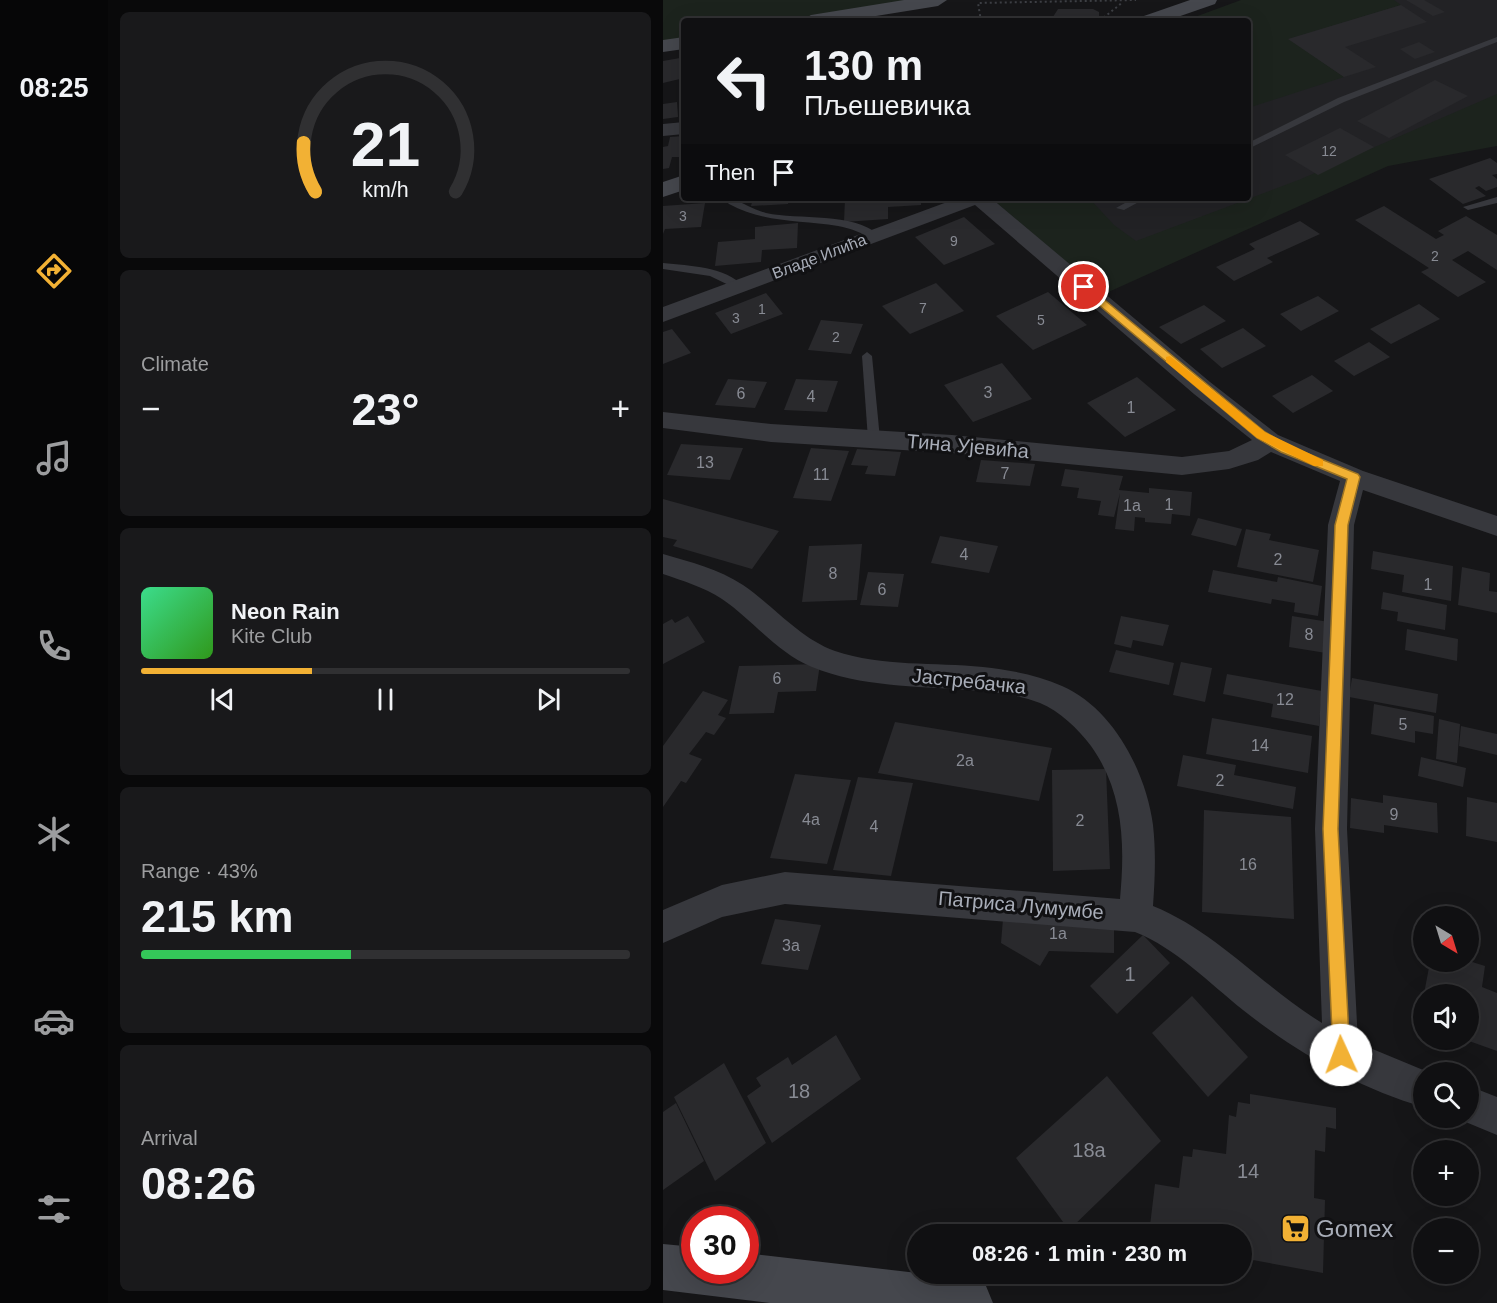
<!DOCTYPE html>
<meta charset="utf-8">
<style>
body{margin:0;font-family:Helvetica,sans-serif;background:#19191b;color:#f1f3f6;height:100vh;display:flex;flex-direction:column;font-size:22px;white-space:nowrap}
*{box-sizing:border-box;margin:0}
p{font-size:20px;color:#9c9d9f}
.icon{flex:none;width:33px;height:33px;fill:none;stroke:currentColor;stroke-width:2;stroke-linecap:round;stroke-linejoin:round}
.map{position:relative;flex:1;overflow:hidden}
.drawer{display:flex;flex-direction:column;gap:12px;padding:12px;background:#09090a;width:555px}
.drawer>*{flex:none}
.top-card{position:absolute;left:18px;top:18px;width:570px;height:183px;border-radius:6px;box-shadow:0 6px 24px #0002,0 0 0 2px #303032;background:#101012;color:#f1f3f6;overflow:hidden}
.needle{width:39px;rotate:142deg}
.fabs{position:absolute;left:750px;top:906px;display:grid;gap:12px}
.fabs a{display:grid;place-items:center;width:66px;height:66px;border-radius:50%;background:#101012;box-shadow:0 6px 24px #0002,0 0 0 2px #303032;font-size:30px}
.speed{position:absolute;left:18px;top:1206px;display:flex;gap:12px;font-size:30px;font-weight:700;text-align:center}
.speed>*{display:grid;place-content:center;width:78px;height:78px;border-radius:50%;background:#101012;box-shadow:0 6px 24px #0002,0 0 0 2px #303032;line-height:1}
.speed .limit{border:9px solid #d22;background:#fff;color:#111}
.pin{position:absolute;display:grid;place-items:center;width:51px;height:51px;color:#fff;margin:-26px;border:3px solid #fff;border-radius:50%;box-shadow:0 2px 6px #0007}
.me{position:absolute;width:66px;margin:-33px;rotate:358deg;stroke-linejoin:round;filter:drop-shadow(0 0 4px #0008)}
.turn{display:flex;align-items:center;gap:21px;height:126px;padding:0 24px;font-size:27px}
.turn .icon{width:78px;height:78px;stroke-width:2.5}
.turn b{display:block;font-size:42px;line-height:51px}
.then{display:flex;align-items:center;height:57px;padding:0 24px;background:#0003;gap:12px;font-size:22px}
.big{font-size:45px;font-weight:700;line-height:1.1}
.drawer .widget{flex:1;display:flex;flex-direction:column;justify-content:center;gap:9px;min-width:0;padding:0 21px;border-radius:9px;background:#19191b}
.drawer .dial{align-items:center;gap:0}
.dial svg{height:156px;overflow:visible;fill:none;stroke:#303032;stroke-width:7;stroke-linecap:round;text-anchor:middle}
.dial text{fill:#f1f3f6;stroke:none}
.song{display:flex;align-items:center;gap:18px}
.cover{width:72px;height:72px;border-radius:9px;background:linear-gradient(135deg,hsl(150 70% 55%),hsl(110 70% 35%))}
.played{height:6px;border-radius:3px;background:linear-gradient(90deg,#f2b134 35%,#303032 35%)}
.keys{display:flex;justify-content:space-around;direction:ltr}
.heat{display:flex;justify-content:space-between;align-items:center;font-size:33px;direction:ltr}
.charge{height:9px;border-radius:4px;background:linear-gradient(90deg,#34c759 43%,#303032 0)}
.trip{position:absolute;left:244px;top:1224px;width:345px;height:60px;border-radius:30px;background:#101012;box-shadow:0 6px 24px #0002,0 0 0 2px #303032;font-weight:700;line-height:60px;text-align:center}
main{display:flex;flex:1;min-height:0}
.dock{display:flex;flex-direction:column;width:108px;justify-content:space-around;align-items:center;background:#060607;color:#9c9d9f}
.dock .icon{width:42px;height:42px}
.dock .current{color:#f2b134}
.dock b{font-size:27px;color:#f1f3f6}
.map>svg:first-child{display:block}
.built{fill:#222225}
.green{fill:#1c231d}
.building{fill:#29292c}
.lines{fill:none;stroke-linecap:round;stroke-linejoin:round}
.path{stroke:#3d3f44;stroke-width:2;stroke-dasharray:2 3;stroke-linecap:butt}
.lane{fill:#37383d;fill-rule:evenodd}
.street{fill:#37383d;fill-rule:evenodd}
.secondary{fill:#45474d;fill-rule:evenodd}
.route{fill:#f2b134;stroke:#9d7322;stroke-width:1.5}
.slow{fill:#f59e0b}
.labels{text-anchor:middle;stroke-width:6;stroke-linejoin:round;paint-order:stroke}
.far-number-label{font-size:14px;fill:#888b94}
.far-street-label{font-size:16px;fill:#a8adb8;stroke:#111113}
.number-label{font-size:16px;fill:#888b94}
.street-label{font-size:20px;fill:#a8adb8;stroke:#111113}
.near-number-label{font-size:20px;fill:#888b94}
.near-poi-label{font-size:24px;fill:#a8adb8;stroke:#111113;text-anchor:start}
</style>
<main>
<nav class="dock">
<b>08:25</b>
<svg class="icon current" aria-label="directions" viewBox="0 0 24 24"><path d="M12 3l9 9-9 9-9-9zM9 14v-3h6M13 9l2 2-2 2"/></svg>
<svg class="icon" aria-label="music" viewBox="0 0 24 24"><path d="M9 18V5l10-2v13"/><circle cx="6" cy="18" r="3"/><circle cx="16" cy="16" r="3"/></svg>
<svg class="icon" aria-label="phone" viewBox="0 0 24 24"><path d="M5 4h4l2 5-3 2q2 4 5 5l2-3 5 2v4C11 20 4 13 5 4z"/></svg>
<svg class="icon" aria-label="climate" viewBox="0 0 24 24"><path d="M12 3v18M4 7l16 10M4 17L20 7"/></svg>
<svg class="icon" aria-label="car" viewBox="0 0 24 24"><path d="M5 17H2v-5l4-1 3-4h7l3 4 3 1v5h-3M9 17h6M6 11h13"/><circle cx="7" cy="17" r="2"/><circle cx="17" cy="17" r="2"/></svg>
<svg class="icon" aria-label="filters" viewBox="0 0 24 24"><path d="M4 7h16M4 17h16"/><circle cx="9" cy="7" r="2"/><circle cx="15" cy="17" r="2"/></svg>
</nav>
<section class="drawer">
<div class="widget dial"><svg viewBox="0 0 100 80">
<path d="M14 69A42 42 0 1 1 86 69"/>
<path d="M14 69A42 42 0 0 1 8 44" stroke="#f2b134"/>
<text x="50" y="56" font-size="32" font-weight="700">21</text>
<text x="50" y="72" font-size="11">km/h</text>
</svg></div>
<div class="widget"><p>Climate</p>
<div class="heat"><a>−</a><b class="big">23°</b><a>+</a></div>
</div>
<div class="widget">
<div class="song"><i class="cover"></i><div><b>Neon Rain</b><p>Kite Club</p></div></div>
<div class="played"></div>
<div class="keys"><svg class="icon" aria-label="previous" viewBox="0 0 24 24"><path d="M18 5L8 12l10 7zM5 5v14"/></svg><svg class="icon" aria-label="pause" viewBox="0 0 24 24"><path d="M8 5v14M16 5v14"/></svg><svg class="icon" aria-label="next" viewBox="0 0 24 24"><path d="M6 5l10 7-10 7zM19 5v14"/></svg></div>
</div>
<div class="widget"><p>Range · 43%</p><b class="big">215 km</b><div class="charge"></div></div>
<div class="widget"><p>Arrival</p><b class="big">08:26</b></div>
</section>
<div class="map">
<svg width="834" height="1303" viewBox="0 0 834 1303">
<rect width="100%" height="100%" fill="#161618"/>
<path class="built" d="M591,0H834V109L470,258L411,198H585V21Z"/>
<g class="green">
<path d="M0,0H260L130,21H21V40L0,44Z"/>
<path d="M578,0H731L738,5L626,39L681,77L585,108V21H521Z"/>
<path d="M834,94V146L725,166L441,294L328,198H426L451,225L473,241L638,179Z"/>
</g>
<g class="building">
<path d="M743,0H761L782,12L770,16Z"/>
<path d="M738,5L764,22L682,47L713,67L681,77L625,39Z"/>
<path d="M395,9H430L436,12V17L424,21H377L378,18L390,17Z"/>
<path d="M756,42L772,52L752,59L737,49Z"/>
<path d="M17,58L21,63V78L0,83V61Z"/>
<path d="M772,80L805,96L726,138L694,121Z"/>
<path d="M14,102L15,117L0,119V104Z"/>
<path d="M677,128L711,147L655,175L622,155Z"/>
<path d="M21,136V157H9L6,168L0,169V147L5,146L7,137Z"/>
<path d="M827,158L834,163V174L829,175L834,179V187L823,191L816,186L812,188L823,196L800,204L766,179Z"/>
<path d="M90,198H126L125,204L88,206Z"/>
<path d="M258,198V205L225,207V219L181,222L182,199Z"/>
<path d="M42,203L38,227L2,229L0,234V206Z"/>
<path d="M721,206L773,239L781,235L775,231L803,216L834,235V270L805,251L789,260L823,282L795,297L758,272L766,268L692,220Z"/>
<path d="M301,217L332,244L281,265L252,237Z"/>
<path d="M637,221L657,234L604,258L610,262L571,281L553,267L592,249L586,244Z"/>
<path d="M135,223L134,248L99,250L98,262L52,266L55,242L92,239V227Z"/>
<path d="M273,283L301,311L247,334L219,306Z"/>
<path d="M385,292L424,325L370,350L333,316Z"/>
<path d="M103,293L120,314L68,334L52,313Z"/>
<path d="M655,296L676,311L638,331L617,314Z"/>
<path d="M756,304L777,319L728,344L707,329Z"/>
<path d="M541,305L563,321L518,344L496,327Z"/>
<path d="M158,320L200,324L188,354L145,350Z"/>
<path d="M580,328L603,346L559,368L537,349Z"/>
<path d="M9,329L28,353L0,364V332Z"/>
<path d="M706,342L727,357L691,376L671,361Z"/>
<path d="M339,363L369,399L310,422L281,385Z"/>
<path d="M649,375L670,391L630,413L609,396Z"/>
<path d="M474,377L513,410L462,437L424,403Z"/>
<path d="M65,379L104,382L92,408L52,405Z"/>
<path d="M133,379L175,381L164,412L121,410Z"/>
<path d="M18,444L80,448L67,480L4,475Z"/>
<path d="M148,448L186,451L168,501L130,498Z"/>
<path d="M194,449L238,452L232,476L202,474L205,466L188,465Z"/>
<path d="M318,460L372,464L367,486L313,482Z"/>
<path d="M402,469L460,476L456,490L486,493V488L529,492L527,516L509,514L508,524L482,522V518L472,517L471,531L452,529L457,493L451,517L435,515L438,501L414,498L416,488L398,486Z"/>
<path d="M0,499L116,531L89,569L10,546L14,540L0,537Z"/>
<path d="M535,518L579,529L573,546L528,535Z"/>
<path d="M583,529L608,534L606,540L656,550L650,582L574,567Z"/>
<path d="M277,536L335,546L326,573L268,563Z"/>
<path d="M199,544L194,600L139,602L146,546Z"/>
<path d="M710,551L790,566L788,601L739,592L741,575L708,569Z"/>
<path d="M799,567L827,573L826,591L834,592V613L795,605Z"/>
<path d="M550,570L614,582L615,577L659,586L655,616L631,612L632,603L609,599L608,604L545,592Z"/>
<path d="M205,572L241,574L235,607L197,605Z"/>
<path d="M720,592L784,605L782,630L734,621L735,612L718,609Z"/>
<path d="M25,616L42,642L0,664V624L9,619L12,623Z"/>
<path d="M458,616L506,625L500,646L470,640L468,648L451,644Z"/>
<path d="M629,616L666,622L663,653L626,647Z"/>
<path d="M744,629L795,639L794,661L742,650Z"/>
<path d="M453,650L511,663L506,685L446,672Z"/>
<path d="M518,662L549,668L542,702L510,695Z"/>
<path d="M157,664L153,691L115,692L111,713L66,714L76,666Z"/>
<path d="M564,674L659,691L656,726L608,717L610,704L560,694Z"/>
<path d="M689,678L775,694L773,713L686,697Z"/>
<path d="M40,691L65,700L55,715L63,718L51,735L43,732L26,754L39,759L23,783L18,781L0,807V746Z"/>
<path d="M711,704L771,716L770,734L752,731V743L708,734Z"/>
<path d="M549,718L649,736L645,773L543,754Z"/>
<path d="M776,719L797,724L794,763L773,759Z"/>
<path d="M232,722L389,748L376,801L215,773Z"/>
<path d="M798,726L834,734V755L796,746Z"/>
<path d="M520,755L573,765L571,775L633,787L630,809L514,786Z"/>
<path d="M758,757L803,768L800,787L755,776Z"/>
<path d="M443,769L447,869L390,871L389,770Z"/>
<path d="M132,774L188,780L164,864L107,858Z"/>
<path d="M195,777L250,783L228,876L170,870Z"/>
<path d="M720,795L774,803L775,833L721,825V833L687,828L688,798L720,803Z"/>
<path d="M804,797L834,803V842L803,836Z"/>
<path d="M541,810L628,817L631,919L539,912Z"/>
<path d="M112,919L158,925L145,970L98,964Z"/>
<path d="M340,919L451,923V953L386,951L377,966L338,943Z"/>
<path d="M480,935L507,963L454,1014L427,986Z"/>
<path d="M806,961L822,966L819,987L834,993V1051L806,1041V994H761L767,962Z"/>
<path d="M529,996L585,1057L545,1097L489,1033Z"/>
<path d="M173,1035L198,1079L109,1143L84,1096L98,1086L93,1078L125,1057L129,1065Z"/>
<path d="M61,1063L103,1143L52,1181L11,1097Z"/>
<path d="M444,1076L498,1141L406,1230L353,1158Z"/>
<path d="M587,1094L673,1108V1129L663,1127L662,1152L652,1150L651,1198L662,1200L660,1273L579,1258V1234H486L492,1184L516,1188L520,1156L529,1157L530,1149L563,1154L566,1115L573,1117L575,1102L587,1104Z"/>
<path d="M13,1103L41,1161L0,1190V1112Z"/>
</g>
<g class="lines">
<g class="path">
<path d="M318,21L315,3L473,0"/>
<path d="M441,21L439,19L460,2"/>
</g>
<g class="lane">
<path d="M834,37V42L681,102L585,149V143L675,98Z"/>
<path d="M834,197V203L805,210L800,207Z"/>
<path d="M471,198H483L461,210L453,208Z"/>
<path d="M69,199C81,203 91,210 103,213C136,220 190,212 216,235L211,238C199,234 188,228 175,226C137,220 101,223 66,204L64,202Z"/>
<path d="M0,263C27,266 62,266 81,287L76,290L47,276L0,269Z"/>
<path d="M204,352L209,356L217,439L211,443L205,439L199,356Z"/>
</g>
<g class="street">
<path d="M21,122V134L0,136V124Z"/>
<path d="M295,198H328L547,382L615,435L700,471L834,516V536L700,490L691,525L684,829L695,1043L765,1072H760V1107C695,1088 633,1052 580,1010C545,982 514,949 472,932L122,904L59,917L0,943V910L59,885L122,872L457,899C462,845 461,792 428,746C415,729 397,711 377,703C355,694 329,692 305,690C253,686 198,687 149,667C113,652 90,620 59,599C41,587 20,581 0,574V554C27,562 56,569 80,585C111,606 136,638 172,651C219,667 272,662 320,667C347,670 374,675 399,686C450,708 483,772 490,825C493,852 492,879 490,906C554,932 600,987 659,1023L652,829L665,525L677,481L608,452L595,460L566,469L519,475L289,453L108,442L0,428V412L108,424L289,435L519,457L566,451L589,440L531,394L312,205L0,322V307Z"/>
<path d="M806,1086L834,1097V1135L793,1118H806Z"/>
</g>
<g class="secondary">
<path d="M241,0H284L275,6L182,21H138L148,15Z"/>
<path d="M527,0H554L552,4L503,21H475L478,17Z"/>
<path d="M21,37V49L0,52V40Z"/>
<path d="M21,175V190L0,197V182Z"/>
<path d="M0,1244L32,1247V1270H82V1253L306,1279L323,1286L330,1303H107L0,1290Z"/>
</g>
</g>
<path class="route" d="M421,283L602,432L626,446L695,474L697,477L685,525L675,829L687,1055L685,1061L678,1064L672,1061L670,1055L660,829L672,525L684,479L618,452L594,438L417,289L416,287Z"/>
<path class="slow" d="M507,356L602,432L660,460V466H651L594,438L503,362V357Z"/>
<defs>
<symbol id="supermarket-square" viewBox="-11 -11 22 22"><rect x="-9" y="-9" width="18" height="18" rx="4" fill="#f2b134" stroke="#111113"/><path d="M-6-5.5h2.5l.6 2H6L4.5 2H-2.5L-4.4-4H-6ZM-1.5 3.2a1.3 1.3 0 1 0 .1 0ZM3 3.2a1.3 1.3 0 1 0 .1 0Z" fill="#111"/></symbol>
</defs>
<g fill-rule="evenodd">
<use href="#supermarket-square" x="616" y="1212" width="33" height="33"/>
</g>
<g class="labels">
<g class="far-number-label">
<text x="666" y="156">12</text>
<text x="20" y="221">3</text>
<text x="291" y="246">9</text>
<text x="772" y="261">2</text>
<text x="260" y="313">7</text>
<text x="99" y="314">1</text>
<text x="73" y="323">3</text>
<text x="378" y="325">5</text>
<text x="173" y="342">2</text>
</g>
<g class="far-street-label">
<text transform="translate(156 256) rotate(-21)" y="6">Владе Илића</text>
</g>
<g class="number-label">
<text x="325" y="398">3</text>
<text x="78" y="399">6</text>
<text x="148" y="402">4</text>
<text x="468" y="413">1</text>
<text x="42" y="468">13</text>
<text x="342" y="479">7</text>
<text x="158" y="480">11</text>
<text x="506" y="510">1</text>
<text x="469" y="511">1a</text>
<text x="301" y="560">4</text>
<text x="615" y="565">2</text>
<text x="170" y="579">8</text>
<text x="765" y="590">1</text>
<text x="219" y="595">6</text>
<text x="646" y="640">8</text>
<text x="114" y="684">6</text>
<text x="622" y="705">12</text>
<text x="740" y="730">5</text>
<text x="597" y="751">14</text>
<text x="302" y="766">2a</text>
<text x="557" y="786">2</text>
<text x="731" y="820">9</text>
<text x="148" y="825">4a</text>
<text x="417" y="826">2</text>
<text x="211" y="832">4</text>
<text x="585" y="870">16</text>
<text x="395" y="939">1a</text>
<text x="128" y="951">3a</text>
</g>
<g class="street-label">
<text transform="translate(305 446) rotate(5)" y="7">Тина Ујевића</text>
<text transform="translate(306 681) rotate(6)" y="7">Јастребачка</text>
<text transform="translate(358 905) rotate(5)" y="7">Патриса Лумумбе</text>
</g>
<g class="near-number-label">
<text x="467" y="981">1</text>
<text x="136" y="1098">18</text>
<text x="426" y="1157">18a</text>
<text x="585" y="1178">14</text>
</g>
<g class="near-poi-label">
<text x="653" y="1237">Gomex</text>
</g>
</g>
</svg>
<div class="fabs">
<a><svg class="needle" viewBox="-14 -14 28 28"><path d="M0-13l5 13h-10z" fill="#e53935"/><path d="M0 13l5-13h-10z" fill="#9c9d9f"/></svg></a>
<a><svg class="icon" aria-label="sound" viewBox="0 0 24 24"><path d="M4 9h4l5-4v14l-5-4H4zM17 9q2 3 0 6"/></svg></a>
<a><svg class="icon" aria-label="search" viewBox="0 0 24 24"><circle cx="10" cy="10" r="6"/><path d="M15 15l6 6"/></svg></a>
<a>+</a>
<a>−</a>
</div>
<div class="speed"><div class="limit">30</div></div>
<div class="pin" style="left:421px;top:287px;background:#d93025"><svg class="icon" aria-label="arrive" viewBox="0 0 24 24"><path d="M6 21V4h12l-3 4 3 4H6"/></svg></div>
<svg class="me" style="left:678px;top:1055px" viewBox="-20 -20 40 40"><circle r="19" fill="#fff"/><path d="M0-13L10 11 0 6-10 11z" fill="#f2b134"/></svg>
<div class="trip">08:26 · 1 min · 230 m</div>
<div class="top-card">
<div class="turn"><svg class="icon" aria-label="left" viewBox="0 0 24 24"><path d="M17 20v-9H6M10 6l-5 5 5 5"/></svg><div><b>130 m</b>Пљешевичка</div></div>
<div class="then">Then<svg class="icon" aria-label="arrive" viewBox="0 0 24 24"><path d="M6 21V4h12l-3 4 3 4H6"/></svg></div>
</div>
</div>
</main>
